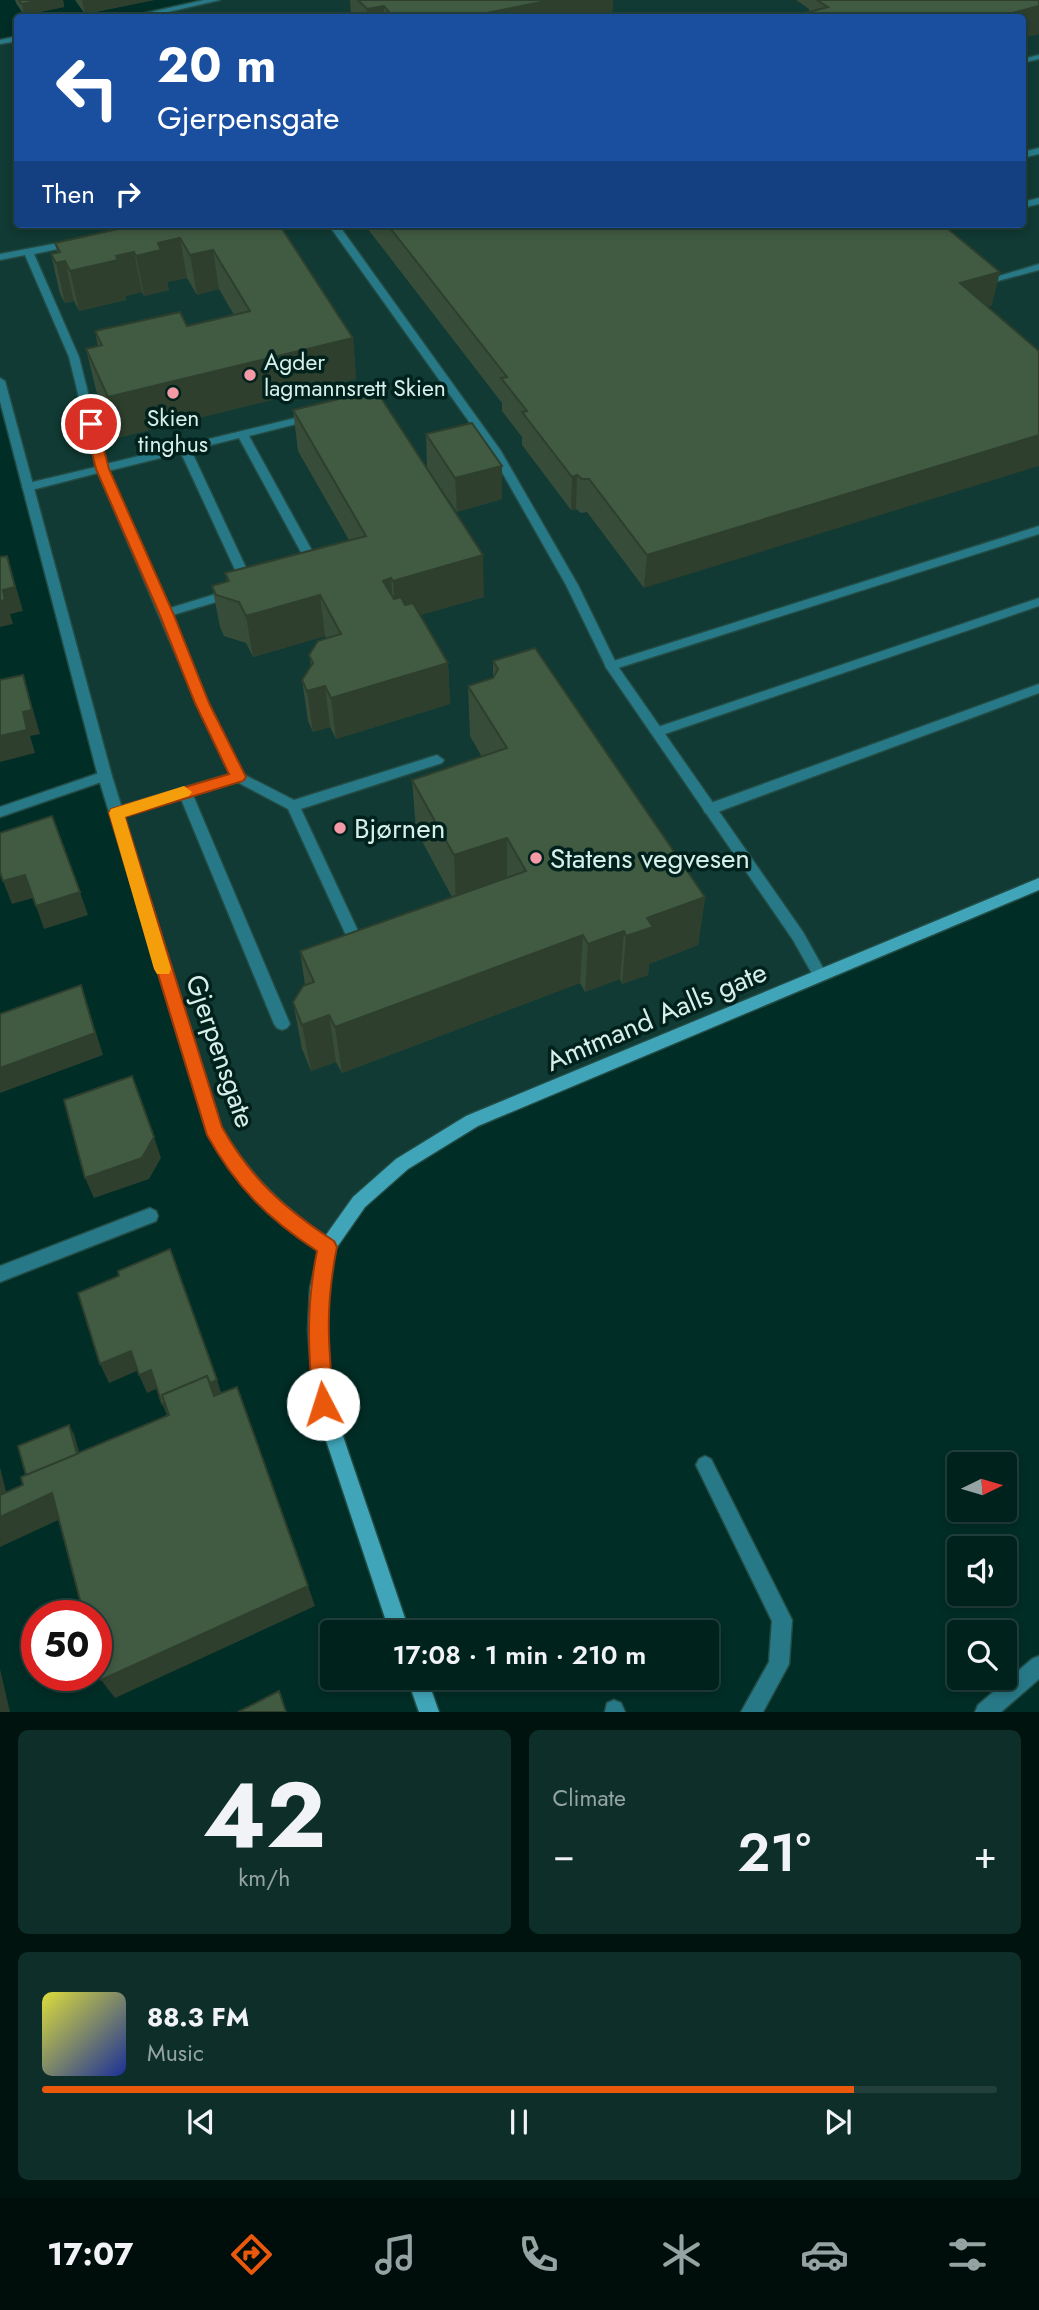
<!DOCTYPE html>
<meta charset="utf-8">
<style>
body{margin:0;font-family:Jost,sans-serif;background:#0e2f29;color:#f1f3f6;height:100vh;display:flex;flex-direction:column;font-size:26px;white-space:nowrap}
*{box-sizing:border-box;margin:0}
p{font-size:23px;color:#95a4a3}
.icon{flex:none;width:38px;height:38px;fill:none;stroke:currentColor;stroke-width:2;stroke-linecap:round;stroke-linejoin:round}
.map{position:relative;height:1712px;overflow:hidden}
.sheet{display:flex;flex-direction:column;gap:18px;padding:18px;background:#00130f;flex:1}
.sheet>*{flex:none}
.top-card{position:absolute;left:14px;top:14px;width:1012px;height:214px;border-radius:7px;box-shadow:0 4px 10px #0003,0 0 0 2px #223f3b;background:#1a4fa0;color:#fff;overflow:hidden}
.needle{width:46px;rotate:85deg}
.fabs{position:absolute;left:947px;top:1452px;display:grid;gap:14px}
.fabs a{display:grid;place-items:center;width:70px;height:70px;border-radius:7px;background:#00221c;box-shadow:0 4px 10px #0003,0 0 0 2px #223f3b;font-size:35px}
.speed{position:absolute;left:21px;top:1600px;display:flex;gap:14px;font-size:35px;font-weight:700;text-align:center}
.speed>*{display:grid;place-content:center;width:91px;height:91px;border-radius:50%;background:#00221c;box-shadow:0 4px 10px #0003,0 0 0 2px #223f3b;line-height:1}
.speed .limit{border:10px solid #d22;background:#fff;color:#111}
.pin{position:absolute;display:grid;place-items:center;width:60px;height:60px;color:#fff;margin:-30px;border:4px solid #fff;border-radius:50%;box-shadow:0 2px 7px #0007}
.me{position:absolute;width:77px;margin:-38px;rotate:355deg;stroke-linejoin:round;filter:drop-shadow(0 0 5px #0008)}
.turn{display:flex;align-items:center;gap:24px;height:147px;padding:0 28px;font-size:32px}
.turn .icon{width:91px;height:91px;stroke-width:2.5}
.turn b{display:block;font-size:49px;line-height:60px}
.then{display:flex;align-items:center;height:66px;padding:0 28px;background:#0003;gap:14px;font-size:26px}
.big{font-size:52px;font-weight:600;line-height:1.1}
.sheet .card{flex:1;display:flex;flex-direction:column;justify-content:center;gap:10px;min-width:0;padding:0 24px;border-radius:10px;background:#0e2f29}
.sheet .dial{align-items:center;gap:0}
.dial b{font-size:91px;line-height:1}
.song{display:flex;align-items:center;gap:21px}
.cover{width:84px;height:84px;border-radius:10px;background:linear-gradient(135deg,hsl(60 70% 55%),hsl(230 70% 35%))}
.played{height:7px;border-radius:4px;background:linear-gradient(90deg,#ea580c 85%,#223f3b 85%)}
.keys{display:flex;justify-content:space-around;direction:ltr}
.heat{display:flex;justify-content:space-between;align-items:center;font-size:38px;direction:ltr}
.sheet .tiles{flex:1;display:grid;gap:18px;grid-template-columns:1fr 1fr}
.card:last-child{grid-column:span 2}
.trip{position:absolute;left:320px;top:1620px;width:399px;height:70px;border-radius:7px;background:#00221c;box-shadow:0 4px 10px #0003,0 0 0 2px #223f3b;font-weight:600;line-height:70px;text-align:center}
.menu{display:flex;height:112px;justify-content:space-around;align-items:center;background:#000e0b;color:#95a4a3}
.menu .icon{width:49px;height:49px}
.menu .active{color:#ea580c}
.menu b{font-size:32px;color:#f1f3f6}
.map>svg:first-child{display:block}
.built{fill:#103a33}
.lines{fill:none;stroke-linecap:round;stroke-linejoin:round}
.service-casing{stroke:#234c45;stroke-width:3}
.minor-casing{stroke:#234c45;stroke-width:3}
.tertiary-casing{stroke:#234c45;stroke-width:3}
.secondary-casing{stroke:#234c45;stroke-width:3}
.service{fill:#287988;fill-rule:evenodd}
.minor{fill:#287988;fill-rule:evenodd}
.tertiary{fill:#287988;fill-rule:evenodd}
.secondary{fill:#40a5b9;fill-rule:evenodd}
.wall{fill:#384d39}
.shaded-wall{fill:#2e3f2e}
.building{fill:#415a42;stroke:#2e3f2e;stroke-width:2}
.route{fill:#ea580c;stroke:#983908;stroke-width:2}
.slow{fill:#f59e0b}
.poi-dot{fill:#f49aa7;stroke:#01221c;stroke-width:2.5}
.labels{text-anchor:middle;stroke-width:7;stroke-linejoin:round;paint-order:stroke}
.far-poi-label{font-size:23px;fill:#d8eee9;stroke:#01221c;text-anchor:start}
.poi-label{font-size:28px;fill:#d8eee9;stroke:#01221c;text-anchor:start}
.street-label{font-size:28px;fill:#d8eee9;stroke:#01221c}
</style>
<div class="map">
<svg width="1039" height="1712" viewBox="0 0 1039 1712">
<rect width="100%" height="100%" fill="#002d26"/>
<path class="built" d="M215,0H1039V884L472,1121L402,1164L327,1247L232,1162L105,776L0,380V44L17,40L18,224H1022V18L129,17Z"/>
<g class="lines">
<defs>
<g id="service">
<path d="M1039,55V59L1022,63V59Z"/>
<path d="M1039,148V154L1022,158V152Z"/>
<path d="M1039,198V204L1022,208V202Z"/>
<path d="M74,240L79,243L77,245L34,254L79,357L106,464L312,414L317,417L316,419L249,436L315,556L312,567L306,571L300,567L303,556L239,438L191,450L255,587L249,591L243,587L181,453L108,471L170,608L232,589L238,593L236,596L173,615L208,703L243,774L294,800L437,755L444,760L442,763L301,809L359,933L357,937H347L345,933L288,809L237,782L193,795L290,1024L287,1028L282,1030L277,1028L274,1024L181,799L116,818L109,813L111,809L230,774C182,676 142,573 98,473L28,491L22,487L24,484L96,467L69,357L25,255L0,260V254Z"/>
<path d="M1039,264V270L994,282L989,279Z"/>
<path d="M1039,526V534L615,669H607L605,666L607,663Z"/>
<path d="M1039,598V606L662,735L657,737L650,732L652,729Z"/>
<path d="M1039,684V693L715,813H705L703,809L705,805Z"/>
<path d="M705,1456L711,1459L792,1620L789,1664L763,1712H741L769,1662L772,1621L696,1465L699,1459Z"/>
<path d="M1039,1656V1679L1001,1712H975L978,1705L1032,1659Z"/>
<path d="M614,1700L621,1703L625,1712H605L607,1703Z"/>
</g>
<g id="minor">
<path d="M328,224H338L501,451L578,585L617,665L803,932L827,975L825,979L820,981L815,979L793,940L607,669L566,585L490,451Z"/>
<path d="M105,771L110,773L112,776L110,779L0,817V807Z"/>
<path d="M150,1208L156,1211L158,1216L156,1221L0,1282V1266Z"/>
</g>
<g id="tertiary">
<path d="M204,0H220L142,18H124Z"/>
<path d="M18,36V41L0,44V40Z"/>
<path d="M0,378L5,381L112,776L221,1127C250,1176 286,1210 333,1242L335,1247L333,1252L327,1255C315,1250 305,1241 294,1234C257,1206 226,1171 206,1129L98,776L0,401Z"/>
</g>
<g id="secondary">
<path d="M1039,878V890L478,1126L408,1169L365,1207L335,1250L328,1288L326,1330L332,1404L410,1633H390L314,1404L308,1330L310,1288L321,1242L353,1197L396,1159L466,1116Z"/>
<path d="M407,1678H427L439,1712H419Z"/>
</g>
</defs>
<use href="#service" class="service-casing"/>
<use href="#minor" class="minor-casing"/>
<use href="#tertiary" class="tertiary-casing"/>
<use href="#secondary" class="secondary-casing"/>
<use href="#service" class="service"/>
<use href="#minor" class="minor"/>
<use href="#tertiary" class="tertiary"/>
<use href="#secondary" class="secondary"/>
</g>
<g class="wall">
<path d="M15,0H63L64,7L24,15L16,3Z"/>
<path d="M75,0H154L85,14Z"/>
<path d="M350,0H613L612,17L351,18Z"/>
<path d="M796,0H1039V34L1022,38V18H797V15L809,12V9Z"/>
<path d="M117,224H279L353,338L356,379L117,438L96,390L86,349L98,346L95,331L187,326L234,315L219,289L197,295L187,278L167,282L169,290L144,296L142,292L126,296V300L79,311L74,301L65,303L60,294L51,254L57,252L55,243L118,229Z"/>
<path d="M364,224H942L992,305L987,307L644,588L587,512L581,513L576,509L571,510L522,445V437L502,411V403Z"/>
<path d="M293,410L484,597L420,615L448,663L450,704L336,739L330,727L313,732L308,721L302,680L311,666L309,655L326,639L325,636L253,657L246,643L224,636L220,627L212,586L227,581L225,573L349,540L298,451Z"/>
<path d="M426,434L502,466V499L457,512L427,468Z"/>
<path d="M493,661L705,897L698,945L649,964L648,975L622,984L620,979L585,992L580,983L342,1073L336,1062L311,1071L302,1049L293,1002L305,985L300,951L452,897L416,830L412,780L482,757L470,736L468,686L493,678Z"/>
</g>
<g class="shaded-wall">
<path d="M40,0H63L64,7L24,15L22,4Z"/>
<path d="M82,0H154L85,14Z"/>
<path d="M551,0H613L612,17L462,18Z"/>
<path d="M384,6V18H367V9Z"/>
<path d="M1039,6V34L1022,38V18H993Z"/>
<path d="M180,238L187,278L167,282L169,290L144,296L136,256L158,243Z"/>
<path d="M213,250L219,289L197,295L190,255Z"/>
<path d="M134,252L142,292L126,296V300L79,311L70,271L116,256Z"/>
<path d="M65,261L74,301L65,303L56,263Z"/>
<path d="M1000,272L992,305L952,316L960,283Z"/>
<path d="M353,338L356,379L117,438L108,397Z"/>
<path d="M1039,435V466L644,588L647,555Z"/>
<path d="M502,466V499L457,512L455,478Z"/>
<path d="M577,475L576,509L571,510L572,477Z"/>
<path d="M483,555L484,597L396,622L393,581Z"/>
<path d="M7,556L23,611L10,614L13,624L0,627V601Z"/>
<path d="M391,578L394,619L383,581Z"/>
<path d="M320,595L325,636L253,657L246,616Z"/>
<path d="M448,663L450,704L336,739L331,698Z"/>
<path d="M23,675L40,734L30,736L35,753L0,762V736Z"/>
<path d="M325,686L330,727L313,732L307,691Z"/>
<path d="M507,838V887L456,904L454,855Z"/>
<path d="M25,875L33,898L12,904L3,881Z"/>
<path d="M80,892L88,915L44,929L36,906Z"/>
<path d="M705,897L698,945L649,964L648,975L622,984L626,936L647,918Z"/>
<path d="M624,931L620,979L585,992L588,944Z"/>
<path d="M583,935L580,983L342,1073L335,1027Z"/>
<path d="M81,985L103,1055L0,1093V1068Z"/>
<path d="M329,1015L336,1062L311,1071L302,1025Z"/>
<path d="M154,1137L161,1158L149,1179L94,1198L85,1178Z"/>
<path d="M131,1351L139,1370L109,1383L100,1364Z"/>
<path d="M151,1370L158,1388L147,1393L139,1375Z"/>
<path d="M217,1380L223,1398L170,1422L162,1404Z"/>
<path d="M69,1425L74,1434L87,1479L67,1516L0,1547V1467L11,1512Z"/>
<path d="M308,1586L315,1606L115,1698L101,1680Z"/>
<path d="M0,1669L10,1712H0Z"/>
</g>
<g class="building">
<path d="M19,0H40L22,4Z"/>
<path d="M358,0H551L462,18H394L384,6L367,9Z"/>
<path d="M817,0H1039V6L993,18H801L797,15L828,7Z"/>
<path d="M254,15L257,18H237Z"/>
<path d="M119,224H279L353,338L108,397L86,349L102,345L95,331L180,312L187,326L250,311L213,250L190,255L180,238L158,243L161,250L136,256L134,252L116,256L118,260L70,271L65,261L56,263L51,254L60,252L55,243L122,228Z"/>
<path d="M387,224H942L1000,272L960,283L1039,351V435L647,555L589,479H582L577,475L572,477L522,412L527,411L501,378L507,377Z"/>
<path d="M376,390L483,555L393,581L391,578L383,581L394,599L401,597L405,605L413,603L448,663L331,698L325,686L307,691L302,680L313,663L309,655L318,641L341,634L320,595L246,616L239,602L216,595L212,586L229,581L225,573L366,536L293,410Z"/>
<path d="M472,423L502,466L455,478L426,434Z"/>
<path d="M7,556L15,587L3,590L5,600L0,601V557Z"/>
<path d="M535,648L705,897L647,918L653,927L626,936L624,931L588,944L583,935L335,1027L329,1015L302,1025L293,1002L303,986L314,982L300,951L526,871L507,838L454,855L412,780L507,748L468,686L493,678L498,669L493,661Z"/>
<path d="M23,675L32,710L23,712L27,730L0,736V680Z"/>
<path d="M52,816L80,892L36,906L25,875L3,881L0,872V833Z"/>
<path d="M81,985L95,1033L0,1068V1014Z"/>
<path d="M132,1076L154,1137L142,1158L85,1178L64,1100Z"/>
<path d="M170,1249L217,1380L210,1383L207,1376L162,1395L165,1403L162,1404L151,1370L139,1375L131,1351L100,1364L78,1293L119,1276L118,1271Z"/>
<path d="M207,1376L214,1396L237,1387L308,1586L101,1680L96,1661V1615H84L52,1493L0,1517V1495L23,1485L21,1477L169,1415L162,1395Z"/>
<path d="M69,1425L77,1454L26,1475L18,1446Z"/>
<path d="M279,1691L286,1712H238Z"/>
</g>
<path class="route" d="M91,421L97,424L109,469L173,613L209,703L246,777L243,781L125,817L222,1127C251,1179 285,1209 334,1241L337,1247C325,1307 328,1344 334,1404L331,1411L323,1414L316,1411L313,1404C308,1347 306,1307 317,1251C267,1218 236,1187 207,1135L109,813L111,809L229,774L195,703L159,613L96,469L85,424Z"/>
<path class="slow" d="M184,786L192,792L189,796L125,817L171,969L169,974H157L154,969L109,813L111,809Z"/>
<g class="poi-dot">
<circle cx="250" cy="375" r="7"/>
<circle cx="173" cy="393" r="7"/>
<circle cx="340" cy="828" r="7"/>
<circle cx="536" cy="858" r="7"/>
</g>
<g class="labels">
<g class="far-poi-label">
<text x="264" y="370">Agder<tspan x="264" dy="26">lagmannsrett Skien</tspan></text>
<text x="173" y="426" text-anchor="middle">Skien<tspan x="173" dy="26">tinghus</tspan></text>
</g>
<g class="poi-label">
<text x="354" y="838">Bjørnen</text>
<text x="550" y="868">Statens vegvesen</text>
</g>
<g class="street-label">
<text transform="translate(656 1016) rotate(-23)" y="10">Amtmand Aalls gate</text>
<text transform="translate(221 1051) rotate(71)" y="10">Gjerpensgate</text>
</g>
</g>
</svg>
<div class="fabs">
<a><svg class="needle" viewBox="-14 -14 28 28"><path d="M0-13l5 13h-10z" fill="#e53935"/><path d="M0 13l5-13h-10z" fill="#95a4a3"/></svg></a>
<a><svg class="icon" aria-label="sound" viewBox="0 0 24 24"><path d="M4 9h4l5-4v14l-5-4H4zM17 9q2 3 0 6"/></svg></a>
<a><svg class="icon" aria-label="search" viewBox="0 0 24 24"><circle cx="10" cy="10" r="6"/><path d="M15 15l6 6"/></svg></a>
</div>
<div class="speed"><div class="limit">50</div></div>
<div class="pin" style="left:91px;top:424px;background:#d93025"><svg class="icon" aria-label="arrive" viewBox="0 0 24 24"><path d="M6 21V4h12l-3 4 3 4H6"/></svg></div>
<svg class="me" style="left:323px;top:1404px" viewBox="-20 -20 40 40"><circle r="19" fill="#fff"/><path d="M0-13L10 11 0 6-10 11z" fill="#ea580c"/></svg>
<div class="trip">17:08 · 1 min · 210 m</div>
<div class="top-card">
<div class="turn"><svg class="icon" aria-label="left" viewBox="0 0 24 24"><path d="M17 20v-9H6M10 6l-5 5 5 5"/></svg><div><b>20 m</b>Gjerpensgate</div></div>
<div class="then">Then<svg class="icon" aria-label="right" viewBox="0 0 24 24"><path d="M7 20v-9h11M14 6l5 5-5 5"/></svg></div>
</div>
</div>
<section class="sheet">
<div class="tiles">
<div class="card dial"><b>42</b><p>km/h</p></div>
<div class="card"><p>Climate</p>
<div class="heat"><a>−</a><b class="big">21°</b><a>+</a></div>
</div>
<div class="card">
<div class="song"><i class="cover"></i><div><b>88.3 FM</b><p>Music</p></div></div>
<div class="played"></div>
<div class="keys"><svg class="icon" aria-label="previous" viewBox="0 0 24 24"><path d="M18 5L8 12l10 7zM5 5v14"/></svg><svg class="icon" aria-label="pause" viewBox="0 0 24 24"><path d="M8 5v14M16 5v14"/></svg><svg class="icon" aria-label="next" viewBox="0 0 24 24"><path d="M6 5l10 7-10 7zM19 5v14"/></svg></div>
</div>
</div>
</section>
<nav class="menu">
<b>17:07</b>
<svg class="icon active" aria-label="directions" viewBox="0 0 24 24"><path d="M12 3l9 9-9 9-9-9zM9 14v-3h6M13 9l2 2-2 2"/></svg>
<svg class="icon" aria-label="music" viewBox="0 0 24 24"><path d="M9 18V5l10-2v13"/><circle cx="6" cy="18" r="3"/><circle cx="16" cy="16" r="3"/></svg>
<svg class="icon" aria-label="phone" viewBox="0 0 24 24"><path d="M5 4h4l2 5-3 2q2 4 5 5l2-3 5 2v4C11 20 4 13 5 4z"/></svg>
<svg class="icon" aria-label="climate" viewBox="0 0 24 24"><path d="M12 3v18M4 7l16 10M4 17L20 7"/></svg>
<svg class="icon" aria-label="car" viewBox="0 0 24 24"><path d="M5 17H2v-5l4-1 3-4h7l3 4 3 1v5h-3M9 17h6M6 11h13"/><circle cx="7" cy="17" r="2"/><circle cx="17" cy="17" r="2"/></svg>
<svg class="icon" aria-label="filters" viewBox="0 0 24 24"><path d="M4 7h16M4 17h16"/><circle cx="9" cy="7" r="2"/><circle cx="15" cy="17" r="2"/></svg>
</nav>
